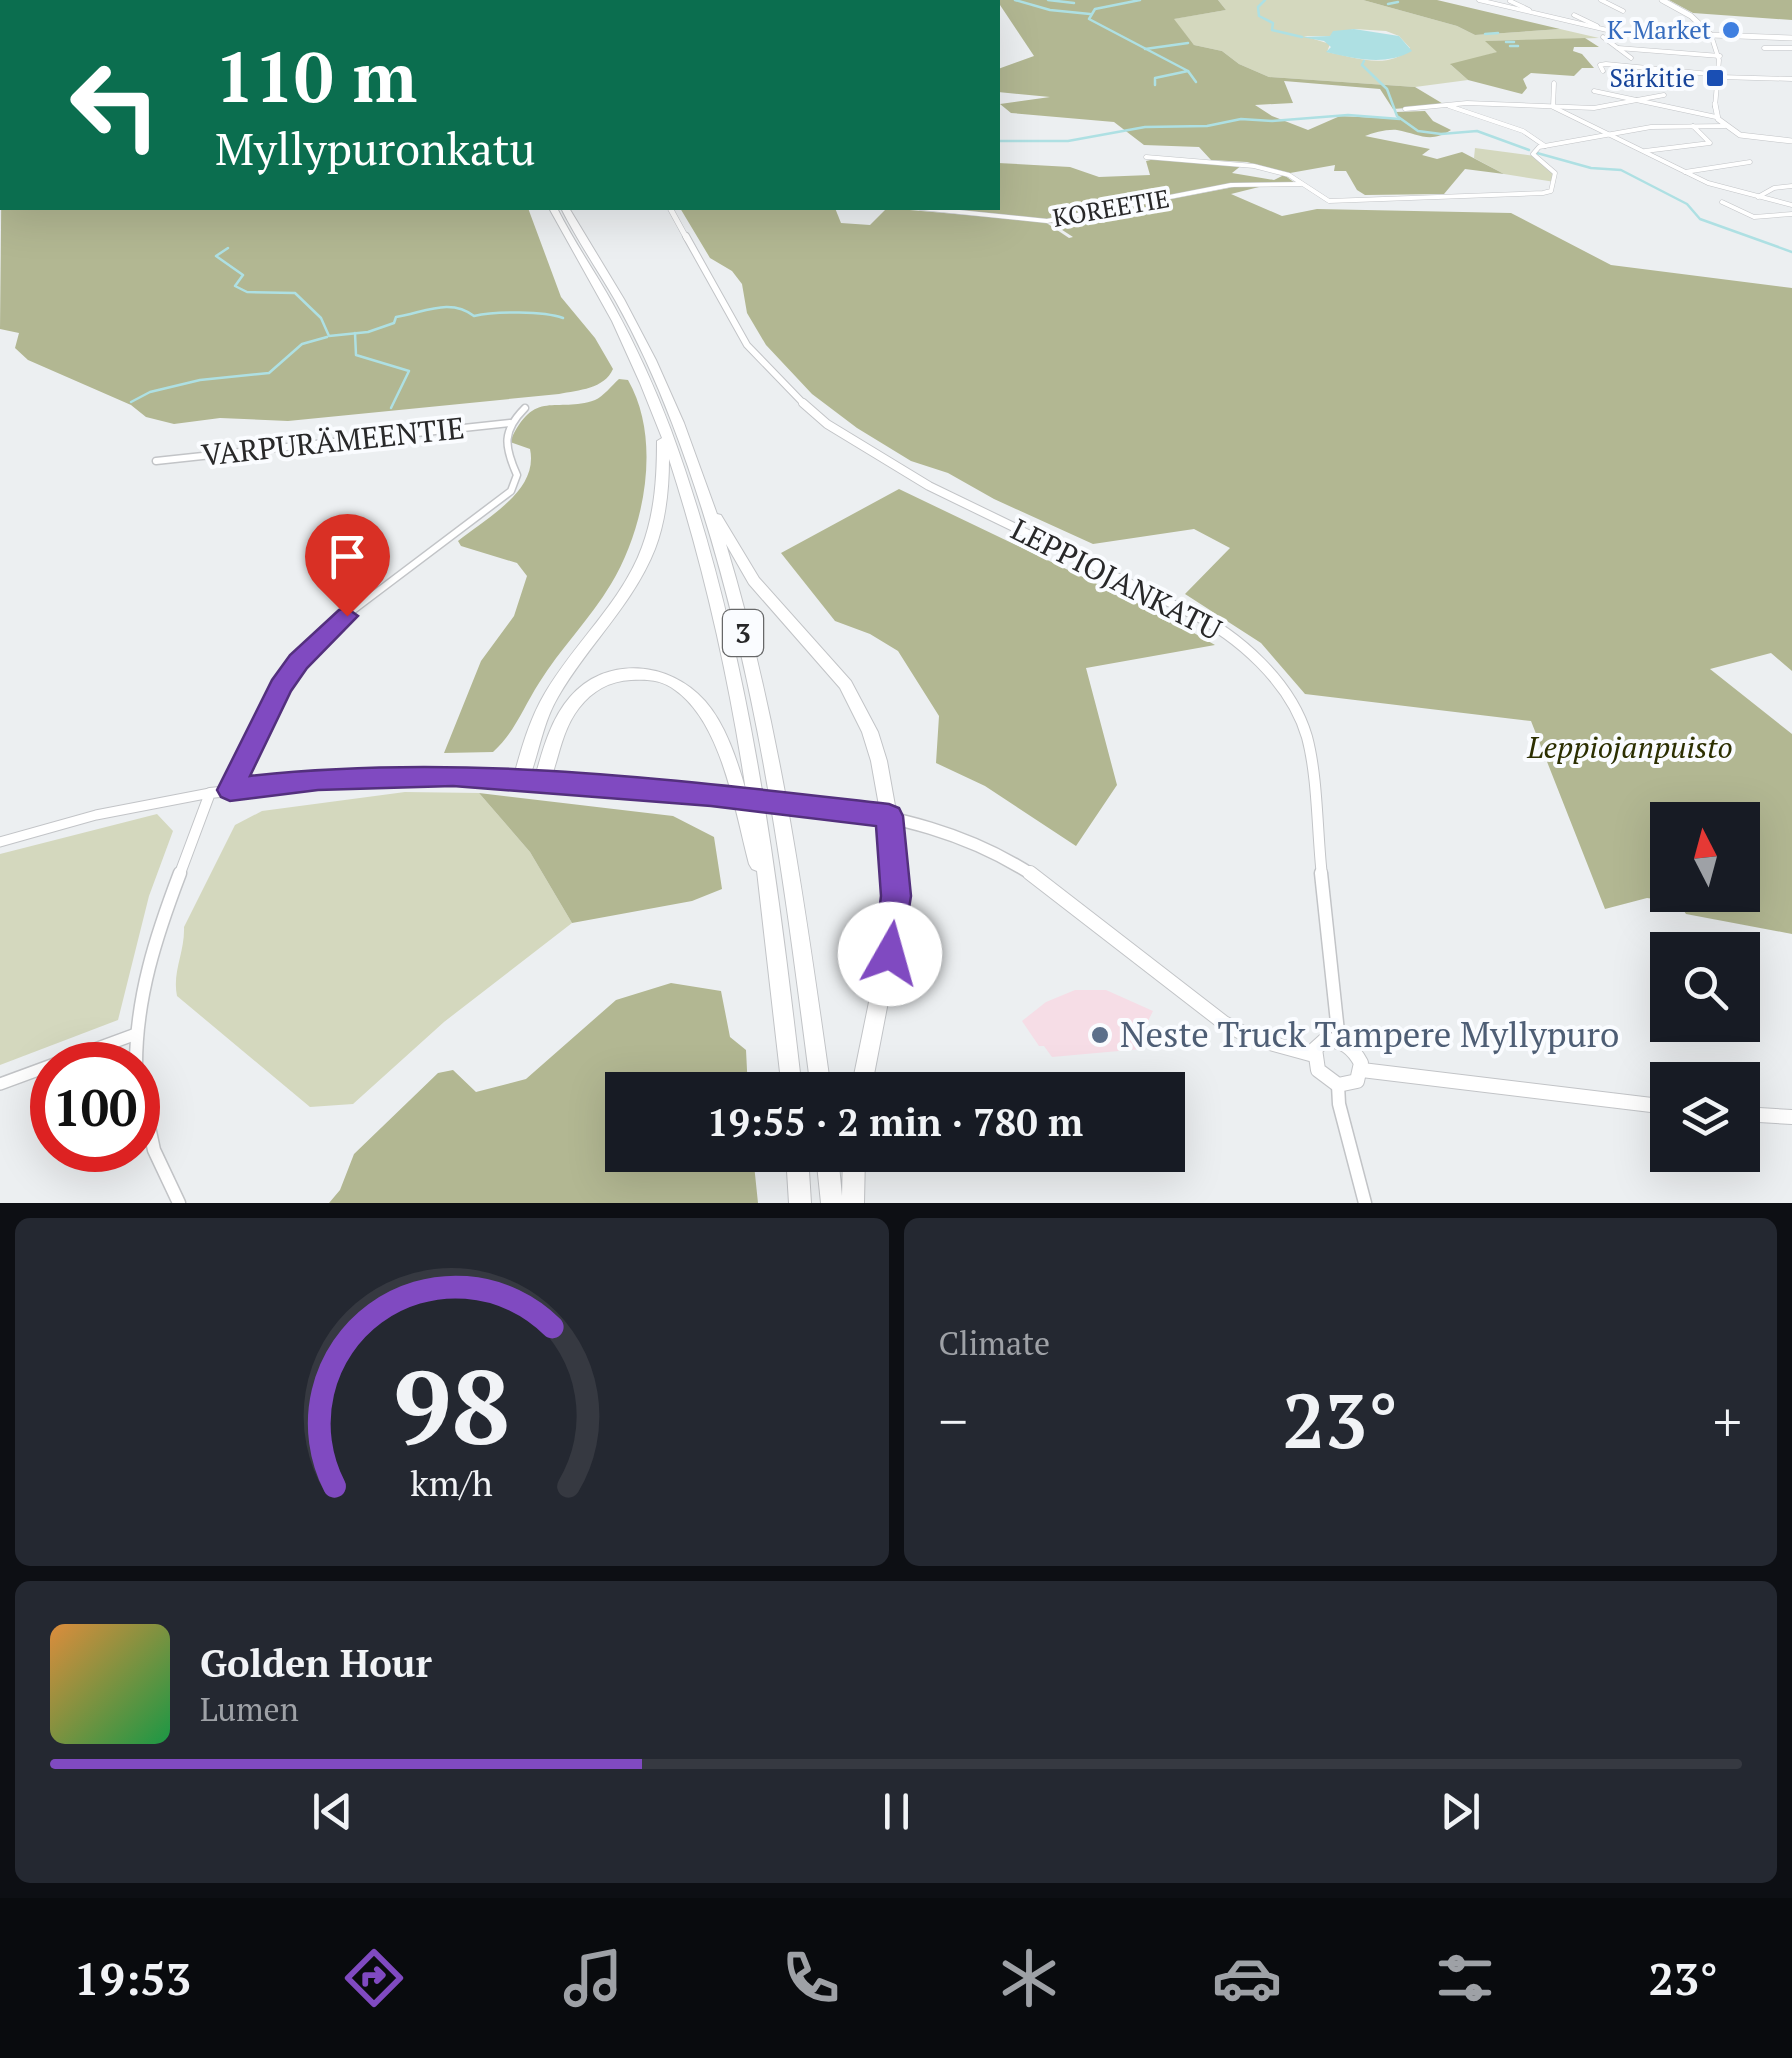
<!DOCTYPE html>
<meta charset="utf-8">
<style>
body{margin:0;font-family:"PT Serif",serif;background:#242831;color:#f1f3f6;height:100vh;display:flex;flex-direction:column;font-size:38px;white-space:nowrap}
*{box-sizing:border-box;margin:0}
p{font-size:32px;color:#9ea1a6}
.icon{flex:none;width:55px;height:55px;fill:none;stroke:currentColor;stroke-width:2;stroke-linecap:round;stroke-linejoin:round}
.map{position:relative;height:1203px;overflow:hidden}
.side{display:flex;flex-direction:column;gap:15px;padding:15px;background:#0d0f14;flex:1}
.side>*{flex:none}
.banner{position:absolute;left:0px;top:0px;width:1000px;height:210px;box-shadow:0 10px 40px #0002;background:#0b6e4f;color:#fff;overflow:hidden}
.needle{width:65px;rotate:354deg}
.fabs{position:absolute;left:1650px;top:802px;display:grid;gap:20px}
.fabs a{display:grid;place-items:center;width:110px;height:110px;border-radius:0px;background:#171b24;box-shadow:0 10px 40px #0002;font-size:50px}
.speed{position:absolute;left:30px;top:1042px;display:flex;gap:20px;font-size:50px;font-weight:700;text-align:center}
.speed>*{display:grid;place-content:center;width:130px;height:130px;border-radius:50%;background:#171b24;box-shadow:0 10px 40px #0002;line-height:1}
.speed .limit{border:15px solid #d22;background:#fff;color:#111}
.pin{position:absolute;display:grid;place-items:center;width:85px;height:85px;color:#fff;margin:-102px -42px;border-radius:50% 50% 50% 0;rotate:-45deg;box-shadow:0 0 10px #0007}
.pin .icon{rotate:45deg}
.me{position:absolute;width:110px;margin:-55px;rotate:7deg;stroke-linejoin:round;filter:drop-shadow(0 0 8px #0008)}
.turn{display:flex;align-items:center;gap:35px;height:210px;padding:0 50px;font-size:45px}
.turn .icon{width:130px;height:130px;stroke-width:2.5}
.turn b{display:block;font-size:70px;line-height:85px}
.big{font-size:75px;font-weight:600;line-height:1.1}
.side .widget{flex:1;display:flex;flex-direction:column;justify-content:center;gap:15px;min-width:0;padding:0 35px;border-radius:15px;background:#242831}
.side .dial{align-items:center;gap:0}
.dial svg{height:260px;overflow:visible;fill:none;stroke:#363941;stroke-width:7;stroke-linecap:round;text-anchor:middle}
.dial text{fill:#f1f3f6;stroke:none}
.song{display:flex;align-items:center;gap:30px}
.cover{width:120px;height:120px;border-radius:15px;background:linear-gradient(135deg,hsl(30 70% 55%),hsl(140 70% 35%))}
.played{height:10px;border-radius:5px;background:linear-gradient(90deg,#804ac1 35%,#363941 35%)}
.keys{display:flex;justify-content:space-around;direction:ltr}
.heat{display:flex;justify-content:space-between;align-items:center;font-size:55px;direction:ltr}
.side .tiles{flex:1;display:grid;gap:15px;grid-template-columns:1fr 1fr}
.widget:last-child{grid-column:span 2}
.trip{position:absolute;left:605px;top:1072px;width:580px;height:100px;border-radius:0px;background:#171b24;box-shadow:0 10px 40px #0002;font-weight:600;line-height:100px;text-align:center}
.tabs{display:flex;height:160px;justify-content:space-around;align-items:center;background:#090b0e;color:#9ea1a6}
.tabs .icon{width:70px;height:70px}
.tabs .on{color:#804ac1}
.tabs b{font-size:45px;color:#f1f3f6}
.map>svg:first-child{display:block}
.commercial{fill:#f6dde6}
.green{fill:#d4d8be;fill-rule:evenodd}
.forest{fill:#b2b792;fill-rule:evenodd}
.water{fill:#aee0e3}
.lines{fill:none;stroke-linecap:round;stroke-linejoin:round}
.stream{stroke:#aee0e3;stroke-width:2.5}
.minor-far3-casing{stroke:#c2c4c7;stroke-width:5}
.minor-far2-casing{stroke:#c2c4c7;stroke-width:9}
.minor-far1-casing{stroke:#c2c4c7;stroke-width:11}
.minor-casing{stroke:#c2c4c7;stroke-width:14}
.tertiary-far5-casing{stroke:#c2c4c7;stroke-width:5}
.tertiary-far4-casing{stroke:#c2c4c7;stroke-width:6}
.tertiary-far3-casing{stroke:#c2c4c7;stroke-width:8}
.tertiary-far2-casing{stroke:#c2c4c7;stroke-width:10}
.tertiary-far1-casing{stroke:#c2c4c7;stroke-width:12}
.tertiary-casing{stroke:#c2c4c7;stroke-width:15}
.secondary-far2-casing{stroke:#c2c4c7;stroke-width:6}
.secondary-far1-casing{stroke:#c2c4c7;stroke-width:14}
.secondary-casing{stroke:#c2c4c7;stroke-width:16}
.motorway-casing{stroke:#c2c4c7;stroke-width:2}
.minor-far3{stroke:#fff;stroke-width:4}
.minor-far2{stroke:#fff;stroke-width:6}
.minor-far1{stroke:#fff;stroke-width:9}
.minor{stroke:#fff;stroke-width:11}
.tertiary-far5{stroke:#fff;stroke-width:4}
.tertiary-far4{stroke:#fff;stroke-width:5}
.tertiary-far3{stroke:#fff;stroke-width:6}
.tertiary-far2{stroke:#fff;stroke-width:8}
.tertiary-far1{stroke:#fff;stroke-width:10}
.tertiary{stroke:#fff;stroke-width:12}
.secondary-far2{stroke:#fff;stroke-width:5}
.secondary-far1{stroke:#fff;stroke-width:11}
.secondary{stroke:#fff;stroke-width:14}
.motorway{fill:#fff;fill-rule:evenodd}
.secondary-bridge-casing{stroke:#c2c4c7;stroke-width:14;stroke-linecap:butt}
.secondary-bridge{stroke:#fff;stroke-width:11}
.route{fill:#804ac1;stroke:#53307d;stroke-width:2.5}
.shop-dot{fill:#3f7fe0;stroke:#fafcff;stroke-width:4}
.transit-dot{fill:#1a4fb4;stroke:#fafcff;stroke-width:4}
.service-dot{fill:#5c6f8a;stroke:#fafcff;stroke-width:4}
.labels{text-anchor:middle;stroke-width:8;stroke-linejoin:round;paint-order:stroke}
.far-shop-label{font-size:25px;fill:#366cbe;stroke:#fafcff;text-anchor:end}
.far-transit-label{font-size:25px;fill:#164399;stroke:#fafcff;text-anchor:end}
.far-street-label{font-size:25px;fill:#282829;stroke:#fafcff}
.shield{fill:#fafcff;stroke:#676869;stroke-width:2.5}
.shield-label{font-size:28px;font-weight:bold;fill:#282829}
.street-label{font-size:30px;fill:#282829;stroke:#fafcff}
.park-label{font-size:30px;font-style:italic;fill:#2c2f01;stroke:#fafcff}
.near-service-label{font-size:35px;fill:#4e5e75;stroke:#fafcff;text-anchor:start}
</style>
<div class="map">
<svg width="1792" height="1203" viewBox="0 0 1792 1203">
<rect width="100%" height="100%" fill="#eceff1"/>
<path class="commercial" d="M1075,990H1106L1153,1011L1141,1035V1049L1052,1057L1044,1046H1039L1022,1021L1046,1002Z"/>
<g class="green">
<path d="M1218,0H1363L1457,26L1475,35L1560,29L1599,38L1487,41L1498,52L1451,65L1468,80L1415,87L1269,77L1239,64L1222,51L1194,45L1173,19L1226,10ZM1354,29L1386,31L1399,36L1410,48C1389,71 1354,57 1327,52L1330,44L1304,36H1330Z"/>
<path d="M1475,148L1535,156L1555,173V182L1504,174L1474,158Z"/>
<path d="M405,792L479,793L530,852L572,923L444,1022L353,1104L310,1107L177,996C172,972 185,952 184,927L235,825L262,811Z"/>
<path d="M157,814L173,831L149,896L118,1020L0,1065V854Z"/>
</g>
<g class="forest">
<path d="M0,0H408L2,2L0,65Z"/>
<path d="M965,0H1218L1226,10L1174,19L1194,45L1222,51L1239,64L1269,77L1415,87L1445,105L1393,109L1380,89L1284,81L1293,103L1255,105L1272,116L1308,130L1340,116L1398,119L1396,112L1425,111L1433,121L1451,130C1430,144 1419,134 1397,130C1387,129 1373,133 1365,136L1430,149L1422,155L1437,159L1462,152L1504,174L1465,169L1444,194L1365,195L1357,190L1346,171H1334L1335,165L1290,173L1247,162L1211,160L1199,147L1144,145L1114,122L1011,113L1000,104L1050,97L998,92V69L1034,56L998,2Z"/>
<path d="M1363,0H1437L1560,29L1475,35L1457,26Z"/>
<path d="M1669,0H1792V20L1693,13Z"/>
<path d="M1585,38L1599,47H1574L1573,51L1582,54L1594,68H1582L1574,76L1531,73L1523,79L1527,88L1522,94L1468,80L1450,64L1497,52L1485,41Z"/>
<path d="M2,127V208H528L561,297L595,338L613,369C604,389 579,390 559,394L288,421L220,418L174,424L146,417L131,405L28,360L15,348L19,333L0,329Z"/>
<path d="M1155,159L1242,165L1232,173L1274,180L1284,175L1295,183L1231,184L1047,219L928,208H998V163L1070,167L1099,177L1150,175L1146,161Z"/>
<path d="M1234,187H1259L1231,194L1282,216L1317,209L1511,213L1611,265L1792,288V671L1771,653L1710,669L1792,734V934L1686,914L1678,902L1647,898L1605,909L1531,721L1305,694L1261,643L1185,594L1230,548L1194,529L1093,544L994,499L948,473L911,461L857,428L812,394L766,345L747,313L742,284L732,271L710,258L680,208H835L841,223L870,225L887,208L1045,222L1069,238L1073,237L1050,222ZM1668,820H1742V895H1668Z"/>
<path d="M619,379L628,380C662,439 645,528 611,584C590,619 560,649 539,683C523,708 515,732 493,752L444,753L481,661L514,616L527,576L517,563L461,546L458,541C486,518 539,491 530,449L510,442C534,387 556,414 595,400C603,397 612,385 619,379Z"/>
<path d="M899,489L1164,616L1215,645L1086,668L1117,785L1076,846L985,786L936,763L939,716L898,651L870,634L835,621L781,553Z"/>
<path d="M479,793L673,816L714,837L722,889L692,901L572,923L530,852Z"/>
<path d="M671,983L721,991L730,1037L746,1050L748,1090H622V1155H753L758,1203H329L340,1190L354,1154L438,1073L453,1070L476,1092L526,1079L616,1000Z"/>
</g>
<path class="water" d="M1354,29L1399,36L1412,51C1385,66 1357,59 1326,52L1331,47L1324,41L1301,37L1330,36L1333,31Z"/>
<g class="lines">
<g class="stream">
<path d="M1015,0L1050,10L1090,14"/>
<path d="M1048,0L1074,3"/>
<path d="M1140,0L1095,9L1089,19L1188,71L1155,78V85"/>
<path d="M1265,0L1258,7L1259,16L1273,23L1272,30L1302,37"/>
<path d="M1388,4L1398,2"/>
<path d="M1485,34L1498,33"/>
<path d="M1506,42H1514"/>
<path d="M1510,46H1518"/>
<path d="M1145,49L1188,43"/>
<path d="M1364,61L1362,65L1387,89L1397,116L1418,131L1441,134L1477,131L1529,150"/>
<path d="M1188,71L1196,82"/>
<path d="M998,141H1068L1145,127L1207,126L1241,119L1272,121L1348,115L1400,119"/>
<path d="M1537,153L1591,168L1621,170L1687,204L1700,219L1792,252"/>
<path d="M228,248L216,256L243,275L235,286L247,292L295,293L321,318L329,336L368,332L394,323L396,317C423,313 450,297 474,316C495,311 544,311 563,318"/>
<path d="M355,333L356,355L409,371L391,408"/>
<path d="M131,402L150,392L200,380L269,373L302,344L327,337"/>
</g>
<defs>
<g id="minor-far3">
<path d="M1479,0L1607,30L1711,35"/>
<path d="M1601,0L1623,11"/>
<path d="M1510,1L1529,10"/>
<path d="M406,2L417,0"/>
<path d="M1574,15L1597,26"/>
<path d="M1603,37L1631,58"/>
<path d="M1618,48L1720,56"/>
<path d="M1764,48H1792"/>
<path d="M1603,71L1600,65L1606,64L1720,75"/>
<path d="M1720,77L1792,79"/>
<path d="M1554,83L1553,107L1708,183L1792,205"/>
<path d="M1594,91L1716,117"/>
<path d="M1449,106L1523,131L1545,146"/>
<path d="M1405,109L1467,103L1594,108L1664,95"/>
<path d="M1645,151L1710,143L1693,126"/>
<path d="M1146,157L1254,166L1289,175L1329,201L1543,193L1551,191L1555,173L1533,154L1539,147L1651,127L1725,126"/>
<path d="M1685,172L1750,162"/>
<path d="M1758,197L1774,188L1792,186"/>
<path d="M1722,202L1754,217L1792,214"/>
<path d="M920,208L1047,221L1231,185L1301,184"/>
</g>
<g id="minor-far2">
<path d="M156,461L510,423"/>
<path d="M348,614L511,491L517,475C504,446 502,431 525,408"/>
</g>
<g id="minor-far1">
<path d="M230,789L289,674L351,611"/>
<path d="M0,842L96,815L210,793"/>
</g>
<path id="minor" d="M0,1084L136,1034"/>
<g id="tertiary-far5">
<path d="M746,2L750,0"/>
<path d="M1711,35L1719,60L1715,107"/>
</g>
<g id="tertiary-far4">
<path d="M1715,104L1718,119L1740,135L1792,141"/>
<path d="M670,208L687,239"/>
</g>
<path id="tertiary-far3" d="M686,236L747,345L805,405"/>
<path id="tertiary-far2" d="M803,403L827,424L929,486L1193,614"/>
<g id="tertiary-far1">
<path d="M1188,611C1238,635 1291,682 1307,737C1318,778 1317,833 1322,876"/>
<path d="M179,876L210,793L365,777L521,779"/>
</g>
<g id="tertiary">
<path d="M1321,873L1339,1041"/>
<path d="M136,1065C136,997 156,936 180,873"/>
<path d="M138,1075L154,1150L179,1203"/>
<path d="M1338,1085L1339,1104L1365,1203"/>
</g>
<path id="secondary-far2" d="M1662,0L1691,16L1711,35L1792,38"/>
<g id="secondary-far1">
<path d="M521,779L711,795"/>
<path d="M817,805C896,816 967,832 1034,876"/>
</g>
<g id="secondary">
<path d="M1030,873L1224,1023L1252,1038L1314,1055"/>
<path d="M1325,1040C1343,1040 1353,1048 1361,1063L1357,1081L1338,1085L1318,1070L1315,1049Z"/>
<path d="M1362,1070L1668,1107"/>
<path d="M1742,1114L1792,1117"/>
</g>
<g id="motorway">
<path d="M557,0H563L565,2H559Z"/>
<path d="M549,208H557C574,242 596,273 614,306C636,346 655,388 671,430C749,642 776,867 802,1090H782L757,871L752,869L749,864C735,811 722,723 675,690C662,680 647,679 631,680C610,681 592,691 579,708C561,731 559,760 548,786L542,788L536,786L534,781C542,752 550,720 570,697C606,655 670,661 705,701C726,725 737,760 746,791C729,678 704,567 669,459C669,489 666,520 655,549C633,605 587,646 558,697C542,724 539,755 527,784L521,786L515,784L513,779C521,750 529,720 545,693C574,643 622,602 642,547C655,512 657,477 657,441L662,438L640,383L612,321Z"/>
<path d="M561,208H569L624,299L656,360L684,423L717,514L721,515L759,578L851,681L878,732L887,761L901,839L904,919L871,1090H851L886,919L885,839L871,761L862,732L840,688L749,584L726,544C780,722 805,906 831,1090H811C782,864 754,637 672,423C656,381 637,339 615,300C597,269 577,240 561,208Z"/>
<path d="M786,1155H808L811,1203H789Z"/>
<path d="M816,1155H838L842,1196L843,1155H865L864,1203H821Z"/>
</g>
</defs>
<use href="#minor-far3" class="minor-far3-casing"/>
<use href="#minor-far2" class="minor-far2-casing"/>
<use href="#minor-far1" class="minor-far1-casing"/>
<use href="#minor" class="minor-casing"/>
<use href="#tertiary-far5" class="tertiary-far5-casing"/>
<use href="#tertiary-far4" class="tertiary-far4-casing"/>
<use href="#tertiary-far3" class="tertiary-far3-casing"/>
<use href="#tertiary-far2" class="tertiary-far2-casing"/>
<use href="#tertiary-far1" class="tertiary-far1-casing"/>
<use href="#tertiary" class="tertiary-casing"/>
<use href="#secondary-far2" class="secondary-far2-casing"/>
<use href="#secondary-far1" class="secondary-far1-casing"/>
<use href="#secondary" class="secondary-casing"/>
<use href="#motorway" class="motorway-casing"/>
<use href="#minor-far3" class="minor-far3"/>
<use href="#minor-far2" class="minor-far2"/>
<use href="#minor-far1" class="minor-far1"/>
<use href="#minor" class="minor"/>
<use href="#tertiary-far5" class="tertiary-far5"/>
<use href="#tertiary-far4" class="tertiary-far4"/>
<use href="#tertiary-far3" class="tertiary-far3"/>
<use href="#tertiary-far2" class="tertiary-far2"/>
<use href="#tertiary-far1" class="tertiary-far1"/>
<use href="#tertiary" class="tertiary"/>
<use href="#secondary-far2" class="secondary-far2"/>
<use href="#secondary-far1" class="secondary-far1"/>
<use href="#secondary" class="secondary"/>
<use href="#motorway" class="motorway"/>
<defs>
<path id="secondary-bridge" d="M711,795L817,805"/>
</defs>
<use href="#secondary-bridge" class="secondary-bridge-casing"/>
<use href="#secondary-bridge" class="secondary-bridge"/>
</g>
<path class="route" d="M347,608L358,616L307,668L291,691L250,776C464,752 677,780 889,804L899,808L903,816L911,896L900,964L890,968L879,964L874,954L881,896L876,826L711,806L453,786L318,790L230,801L221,797L217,790L272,680L290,655L339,610Z"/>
<circle class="shop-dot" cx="1731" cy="30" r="10"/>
<rect class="transit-dot" x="1705" y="68" width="20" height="20" rx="5"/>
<circle class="service-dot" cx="1100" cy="1035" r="10"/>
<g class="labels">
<g class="far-shop-label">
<text x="1711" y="39">K-Market</text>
</g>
<g class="far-transit-label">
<text x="1695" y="87">Särkitie</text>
</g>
<g class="far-street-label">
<text transform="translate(1111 208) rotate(-10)" y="9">KOREETIE</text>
</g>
<rect class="shield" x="723" y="610" width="40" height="46" rx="8"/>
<g class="shield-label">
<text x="743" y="643">3</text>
</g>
<g class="street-label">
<text transform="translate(333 442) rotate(-6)" y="10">VARPURÄMEENTIE</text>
<text transform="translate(1116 580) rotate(27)" y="10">LEPPIOJANKATU</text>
</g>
<g class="park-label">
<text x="1630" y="758">Leppiojanpuisto</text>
</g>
<g class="near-service-label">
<text x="1120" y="1047">Neste Truck Tampere Myllypuro</text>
</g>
</g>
</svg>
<div class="fabs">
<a><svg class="needle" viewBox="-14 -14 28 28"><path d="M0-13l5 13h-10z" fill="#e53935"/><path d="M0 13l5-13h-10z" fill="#9ea1a6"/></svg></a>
<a><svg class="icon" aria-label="search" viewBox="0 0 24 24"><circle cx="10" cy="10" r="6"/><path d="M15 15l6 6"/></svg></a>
<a><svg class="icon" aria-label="layers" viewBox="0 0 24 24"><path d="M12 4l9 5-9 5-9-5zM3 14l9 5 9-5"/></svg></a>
</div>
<div class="speed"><div class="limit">100</div></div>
<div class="pin" style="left:347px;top:616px;background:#d93025"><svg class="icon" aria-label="arrive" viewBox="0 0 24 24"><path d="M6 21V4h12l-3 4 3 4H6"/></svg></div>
<svg class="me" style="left:890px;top:954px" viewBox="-20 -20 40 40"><circle r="19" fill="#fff"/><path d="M0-13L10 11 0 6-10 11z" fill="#804ac1"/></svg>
<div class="trip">19:55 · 2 min · 780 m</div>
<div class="banner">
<div class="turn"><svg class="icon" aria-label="left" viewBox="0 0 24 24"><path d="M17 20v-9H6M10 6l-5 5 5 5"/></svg><div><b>110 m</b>Myllypuronkatu</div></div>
</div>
</div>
<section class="side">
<div class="tiles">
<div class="widget dial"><svg viewBox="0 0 100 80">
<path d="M14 69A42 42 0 1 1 86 69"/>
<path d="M14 69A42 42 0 0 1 81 20" stroke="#804ac1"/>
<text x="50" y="56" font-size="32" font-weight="700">98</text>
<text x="50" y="72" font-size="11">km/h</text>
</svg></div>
<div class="widget"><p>Climate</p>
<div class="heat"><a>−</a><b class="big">23°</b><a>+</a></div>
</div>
<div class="widget">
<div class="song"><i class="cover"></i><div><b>Golden Hour</b><p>Lumen</p></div></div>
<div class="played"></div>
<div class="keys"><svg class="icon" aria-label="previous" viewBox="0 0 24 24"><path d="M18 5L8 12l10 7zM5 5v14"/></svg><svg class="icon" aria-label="pause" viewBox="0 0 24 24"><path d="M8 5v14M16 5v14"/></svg><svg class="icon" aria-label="next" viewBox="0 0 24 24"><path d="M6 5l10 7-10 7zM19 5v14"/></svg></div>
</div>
</div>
</section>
<nav class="tabs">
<b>19:53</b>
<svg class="icon on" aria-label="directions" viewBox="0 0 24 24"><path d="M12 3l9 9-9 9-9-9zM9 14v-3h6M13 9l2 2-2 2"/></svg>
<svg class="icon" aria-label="music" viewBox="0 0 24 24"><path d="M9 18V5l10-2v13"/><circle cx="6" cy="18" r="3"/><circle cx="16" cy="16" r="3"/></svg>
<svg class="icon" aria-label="phone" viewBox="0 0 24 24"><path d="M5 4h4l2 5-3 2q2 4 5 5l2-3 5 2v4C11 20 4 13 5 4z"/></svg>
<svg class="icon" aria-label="climate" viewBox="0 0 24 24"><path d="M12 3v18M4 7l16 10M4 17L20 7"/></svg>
<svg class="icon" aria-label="car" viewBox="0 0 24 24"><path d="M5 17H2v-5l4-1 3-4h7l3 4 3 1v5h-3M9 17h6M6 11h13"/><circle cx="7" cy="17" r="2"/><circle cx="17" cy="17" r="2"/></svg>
<svg class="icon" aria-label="filters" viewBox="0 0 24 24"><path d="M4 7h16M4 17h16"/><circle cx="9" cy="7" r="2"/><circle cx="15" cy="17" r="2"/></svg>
<b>23°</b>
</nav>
